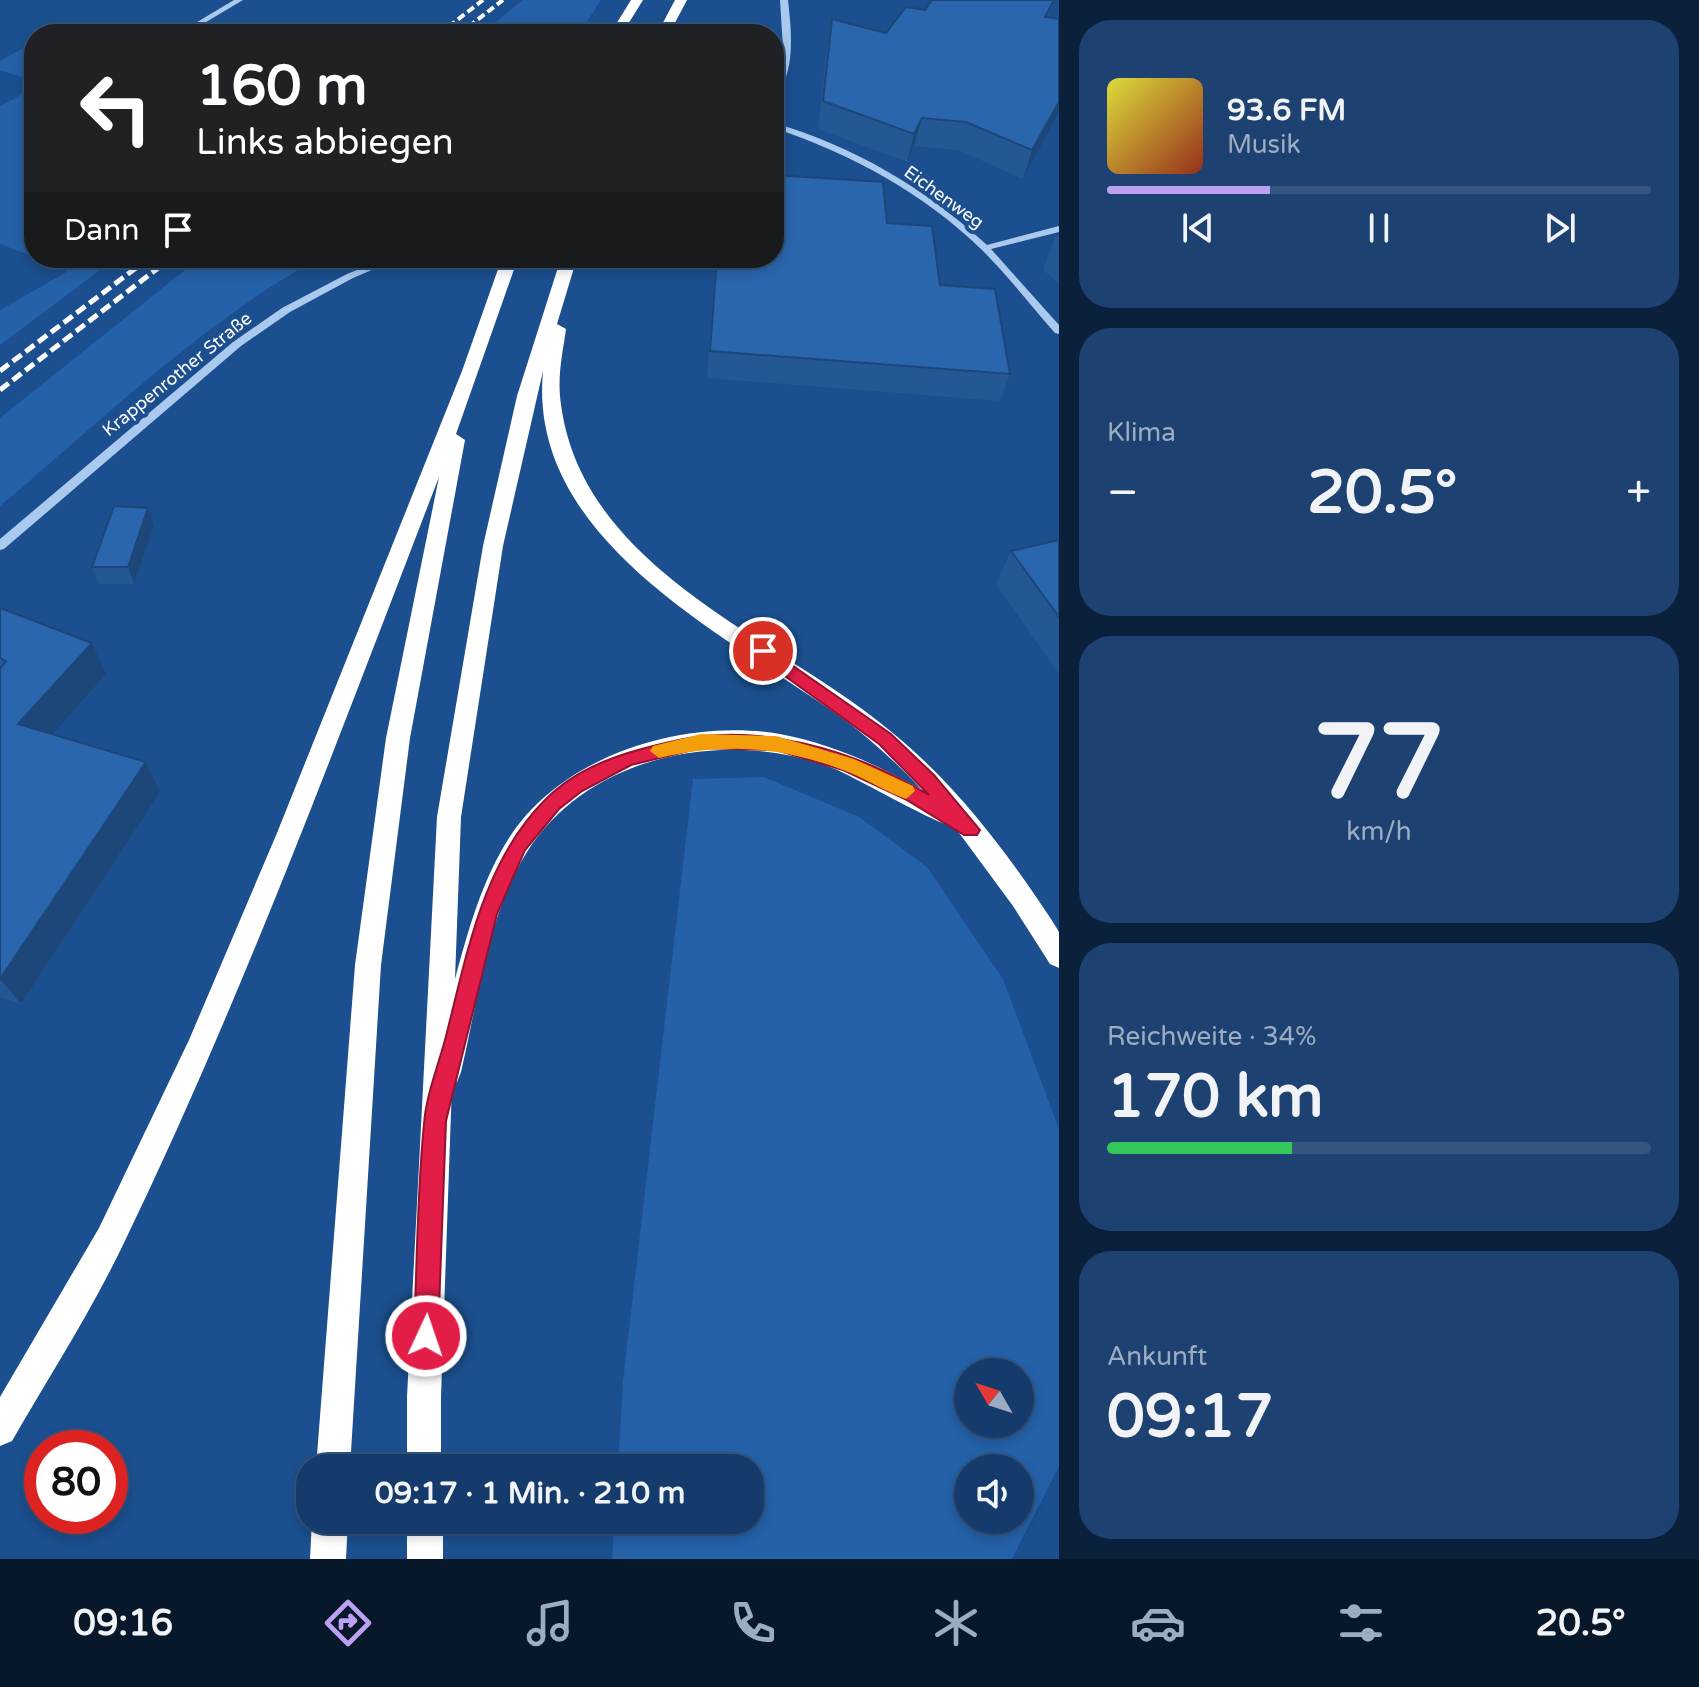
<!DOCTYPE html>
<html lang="de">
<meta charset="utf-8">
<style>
body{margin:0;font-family:"Varela Round",sans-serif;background:#1d4271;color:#f1f3f6;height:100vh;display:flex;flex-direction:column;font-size:30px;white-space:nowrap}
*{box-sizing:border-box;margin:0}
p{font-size:26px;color:#9dadc1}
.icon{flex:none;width:44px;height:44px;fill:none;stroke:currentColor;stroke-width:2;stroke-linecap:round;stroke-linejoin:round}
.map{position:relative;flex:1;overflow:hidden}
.details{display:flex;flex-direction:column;gap:20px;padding:20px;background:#0b203b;width:640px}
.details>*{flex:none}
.guide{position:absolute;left:24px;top:24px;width:760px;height:244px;border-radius:32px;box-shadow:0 4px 12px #0003,0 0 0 2px #33557e;background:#202124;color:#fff;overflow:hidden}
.needle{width:52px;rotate:309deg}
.fabs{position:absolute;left:954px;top:1358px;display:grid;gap:16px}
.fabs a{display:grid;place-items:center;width:80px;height:80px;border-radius:50%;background:#143b6b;box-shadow:0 4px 12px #0003,0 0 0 2px #33557e;font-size:40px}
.speed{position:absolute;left:24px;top:1430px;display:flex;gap:16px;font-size:40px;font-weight:700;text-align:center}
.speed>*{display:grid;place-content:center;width:104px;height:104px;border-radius:50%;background:#143b6b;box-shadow:0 4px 12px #0003,0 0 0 2px #33557e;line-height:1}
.speed .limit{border:12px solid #d22;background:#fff;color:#111}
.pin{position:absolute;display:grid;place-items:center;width:68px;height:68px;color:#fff;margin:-34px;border:4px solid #fff;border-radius:50%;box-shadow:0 2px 8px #0007}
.me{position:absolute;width:88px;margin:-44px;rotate:3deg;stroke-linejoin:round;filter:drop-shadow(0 0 6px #0008)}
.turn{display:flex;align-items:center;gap:28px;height:168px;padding:0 40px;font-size:36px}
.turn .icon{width:104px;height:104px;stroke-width:2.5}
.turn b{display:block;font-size:56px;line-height:68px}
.then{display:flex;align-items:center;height:76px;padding:0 40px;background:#0003;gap:16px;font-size:30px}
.big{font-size:60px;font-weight:800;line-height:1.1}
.details .tile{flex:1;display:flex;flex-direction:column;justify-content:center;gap:12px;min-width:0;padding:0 28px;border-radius:32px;background:#1d4271}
.details .dial{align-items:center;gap:0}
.dial b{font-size:104px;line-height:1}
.song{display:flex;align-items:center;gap:24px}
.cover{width:96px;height:96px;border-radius:12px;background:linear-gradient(135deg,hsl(60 70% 55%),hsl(10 70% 35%))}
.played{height:8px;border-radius:4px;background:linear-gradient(90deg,#bca0f2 30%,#33557e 30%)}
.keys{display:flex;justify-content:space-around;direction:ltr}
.heat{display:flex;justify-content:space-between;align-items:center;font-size:44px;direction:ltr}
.charge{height:12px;border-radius:6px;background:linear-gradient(90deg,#34c759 34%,#33557e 0)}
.trip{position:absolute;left:296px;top:1454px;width:468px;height:80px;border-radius:32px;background:#143b6b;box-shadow:0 4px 12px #0003,0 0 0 2px #33557e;font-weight:800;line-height:80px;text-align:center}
.menu{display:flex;height:128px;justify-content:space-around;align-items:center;background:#08182b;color:#9dadc1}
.menu .icon{width:56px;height:56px}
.menu .current{color:#bca0f2}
.menu b{font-size:36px;color:#f1f3f6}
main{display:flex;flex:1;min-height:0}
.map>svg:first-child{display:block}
.green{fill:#2461a8;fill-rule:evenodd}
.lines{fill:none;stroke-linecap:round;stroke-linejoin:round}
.minor{fill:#a9c9ee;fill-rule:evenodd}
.highway{fill:#fff;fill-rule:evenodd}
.rail-far1{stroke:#fff;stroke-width:4;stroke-dasharray:8 4;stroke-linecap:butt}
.rail{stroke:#fff;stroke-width:5;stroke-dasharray:11 5;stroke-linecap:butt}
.wall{fill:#245895}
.shaded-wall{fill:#1d4779}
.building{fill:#2a66ad;stroke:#1d4779;stroke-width:2}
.route{fill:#e11d48;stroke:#92132f;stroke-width:2}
.slow{fill:#f59e0b}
.labels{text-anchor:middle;stroke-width:8;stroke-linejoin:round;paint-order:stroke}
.far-street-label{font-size:18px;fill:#fff;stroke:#1b4f8f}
</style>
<main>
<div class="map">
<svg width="1059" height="1559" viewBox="0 0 1059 1559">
<rect width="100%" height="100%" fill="#1b4f8f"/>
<g class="green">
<path d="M523,0H601L579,34H481Z"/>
<path d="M34,42V81L0,70V61Z"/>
<path d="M34,88V257L0,244V106Z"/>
<path d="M35,258H116L0,345V310L68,271Z"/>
<path d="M200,258H319C204,321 101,421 0,506V418Z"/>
<path d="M764,777L859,817L927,867L1003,979L1059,1129V1466L1012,1559H612L615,1520H750V1468H618L623,1381L693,779ZM1020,1372V1424H968V1372ZM1020,1468V1520H968V1468Z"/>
</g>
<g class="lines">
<g class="minor">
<path d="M234,0H243L186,34H177Z"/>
<path d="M780,0H788C791,27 797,76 774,95V85L783,48Z"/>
<path d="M774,123C854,146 926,189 987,245L1059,226V232L991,249L1059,325V334L1055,333C1031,306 1009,277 983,251C924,193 851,154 774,128Z"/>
<path d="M387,258H400L353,278L290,312L241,346L4,549L0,550V539L233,342L282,308L347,274Z"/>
</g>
<g class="highway">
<path d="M631,0H643L622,34H610Z"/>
<path d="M675,0H687L669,34H657Z"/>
<path d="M502,258H518L456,434L465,440L410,738L381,965L350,1468H316L355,965L386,738L439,477C339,736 243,997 122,1247C90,1313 49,1377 12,1441L0,1446V1397L99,1228L189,1040L277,833L462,371Z"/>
<path d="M561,258H577L557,324L566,329C563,351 558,373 560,396C577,570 777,635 894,734C957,786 1006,851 1051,919L1059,932V968L1050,964L1013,906L954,826C943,828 855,777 835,769C731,727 589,753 527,852C487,916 478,1000 461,1072L457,1082L452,1084L441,1397V1468H407V1397L437,817L483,546L517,396ZM543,371C527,538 721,632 835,713C866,735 895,761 921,789C877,765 830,743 780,734C685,718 563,754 509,838C482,880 468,931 455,979L461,817L503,546Z"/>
<path d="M312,1520H348L346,1559H310Z"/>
<rect x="407" y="1520" width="36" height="39"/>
</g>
<g class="rail-far1">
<path d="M439,34L483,0"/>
<path d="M459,34L503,0"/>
</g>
<g class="rail">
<path d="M0,371L149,258"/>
<path d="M0,390L171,258"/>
</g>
</g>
<g class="wall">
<path d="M1054,0L1048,17L1059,19V112L1023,179L958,150L914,146L907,162L818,129L827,46L832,19L886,33L925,10Z"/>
<path d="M887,223L940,285L1010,374L1000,401L707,378L716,258H774Z"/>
<path d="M1059,236V283L1043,270L1055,237Z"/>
<path d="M154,526L134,584H99L92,567Z"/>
<path d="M1059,540V674L996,584L1011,551Z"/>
<path d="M0,608L92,643L106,674L52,734L160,792L21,1004L0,997Z"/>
</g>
<g class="shaded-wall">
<path d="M1059,102V112L1023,179L1032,150Z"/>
<path d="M922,118L914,146L907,162L914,134Z"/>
<path d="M148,508L154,526L134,584L128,567Z"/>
<path d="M92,643L106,674L35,754L18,724Z"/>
<path d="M146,762L160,792L21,1004L0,979Z"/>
</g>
<g class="building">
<path d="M932,0H1054L1045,17L1059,19V102L1032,150L966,122L922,118L914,134L823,101L832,19L886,33L906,7L925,10Z"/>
<path d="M774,175L883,182L887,223L932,226L940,285L995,289L1010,374L710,351L717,258H774Z"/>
<path d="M114,506L148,508L128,567H92Z"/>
<path d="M1059,540V617L1011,551Z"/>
<path d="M0,608L92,643L18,724L146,762L0,979V669L6,661L0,658Z"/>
</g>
<path class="route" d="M763,645L891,734L934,775L980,830L977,835H964L905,799L843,770L776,750L701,748L631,765L582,791L559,809L525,850L497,914L446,1121L438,1336L435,1344L426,1348L417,1344L414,1336C417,1265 417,1194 424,1124C426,1095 439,1064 446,1036C467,954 483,862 545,800C578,766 625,752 670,742C758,721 853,749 929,795L879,744L757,656L754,651Z"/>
<path class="slow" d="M701,734L776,736L854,759L913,786L915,791L906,799C884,791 865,778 843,770C781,746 724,743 659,758L650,751L653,746Z"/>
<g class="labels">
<g class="far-street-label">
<text transform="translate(944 197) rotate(36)" y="6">Eichenweg</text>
<text transform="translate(177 374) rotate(-39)" y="6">Krappenrother Straße</text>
</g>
</g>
</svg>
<div class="fabs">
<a><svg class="needle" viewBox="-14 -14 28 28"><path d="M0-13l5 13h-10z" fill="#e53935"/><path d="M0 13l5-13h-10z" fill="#9dadc1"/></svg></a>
<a><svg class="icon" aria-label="sound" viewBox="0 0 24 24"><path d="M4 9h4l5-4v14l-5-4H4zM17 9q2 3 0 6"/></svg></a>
</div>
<div class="speed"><div class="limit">80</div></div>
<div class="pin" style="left:763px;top:651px;background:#d93025"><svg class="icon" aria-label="arrive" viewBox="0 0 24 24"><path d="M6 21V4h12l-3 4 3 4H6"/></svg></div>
<svg class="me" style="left:426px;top:1336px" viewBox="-20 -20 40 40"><circle r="17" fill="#e11d48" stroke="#fff" stroke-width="3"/><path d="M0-11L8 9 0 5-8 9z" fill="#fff"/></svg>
<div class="trip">09:17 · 1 Min. · 210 m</div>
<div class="guide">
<div class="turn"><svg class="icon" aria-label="left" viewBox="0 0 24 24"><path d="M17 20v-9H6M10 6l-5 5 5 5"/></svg><div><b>160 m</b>Links abbiegen</div></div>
<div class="then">Dann<svg class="icon" aria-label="arrive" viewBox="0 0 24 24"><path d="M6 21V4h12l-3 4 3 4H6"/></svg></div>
</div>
</div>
<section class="details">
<div class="tile">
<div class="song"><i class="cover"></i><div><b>93.6 FM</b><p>Musik</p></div></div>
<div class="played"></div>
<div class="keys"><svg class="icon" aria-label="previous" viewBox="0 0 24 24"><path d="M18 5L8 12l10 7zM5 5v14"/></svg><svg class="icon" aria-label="pause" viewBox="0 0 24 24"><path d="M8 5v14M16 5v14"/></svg><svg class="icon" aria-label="next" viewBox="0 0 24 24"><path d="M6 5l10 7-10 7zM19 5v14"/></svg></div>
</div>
<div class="tile"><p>Klima</p>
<div class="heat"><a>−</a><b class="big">20.5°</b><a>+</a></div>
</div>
<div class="tile dial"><b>77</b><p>km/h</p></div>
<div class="tile"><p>Reichweite · 34%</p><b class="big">170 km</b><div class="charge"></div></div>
<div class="tile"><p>Ankunft</p><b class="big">09:17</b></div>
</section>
</main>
<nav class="menu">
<b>09:16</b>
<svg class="icon current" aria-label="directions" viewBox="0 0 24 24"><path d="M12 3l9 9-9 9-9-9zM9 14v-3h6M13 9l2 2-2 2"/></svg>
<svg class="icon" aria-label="music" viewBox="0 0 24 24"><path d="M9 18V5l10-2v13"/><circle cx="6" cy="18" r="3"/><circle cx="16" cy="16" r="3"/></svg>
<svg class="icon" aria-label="phone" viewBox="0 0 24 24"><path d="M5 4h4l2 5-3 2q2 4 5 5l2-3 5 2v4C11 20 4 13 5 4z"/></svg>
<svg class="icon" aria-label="climate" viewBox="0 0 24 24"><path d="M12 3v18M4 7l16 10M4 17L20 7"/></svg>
<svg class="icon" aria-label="car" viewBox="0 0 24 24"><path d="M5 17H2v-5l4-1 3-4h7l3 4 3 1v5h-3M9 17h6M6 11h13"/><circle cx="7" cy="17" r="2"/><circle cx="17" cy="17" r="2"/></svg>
<svg class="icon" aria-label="filters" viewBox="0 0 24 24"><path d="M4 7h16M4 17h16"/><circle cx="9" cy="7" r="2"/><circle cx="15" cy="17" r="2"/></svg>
<b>20.5°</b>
</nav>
